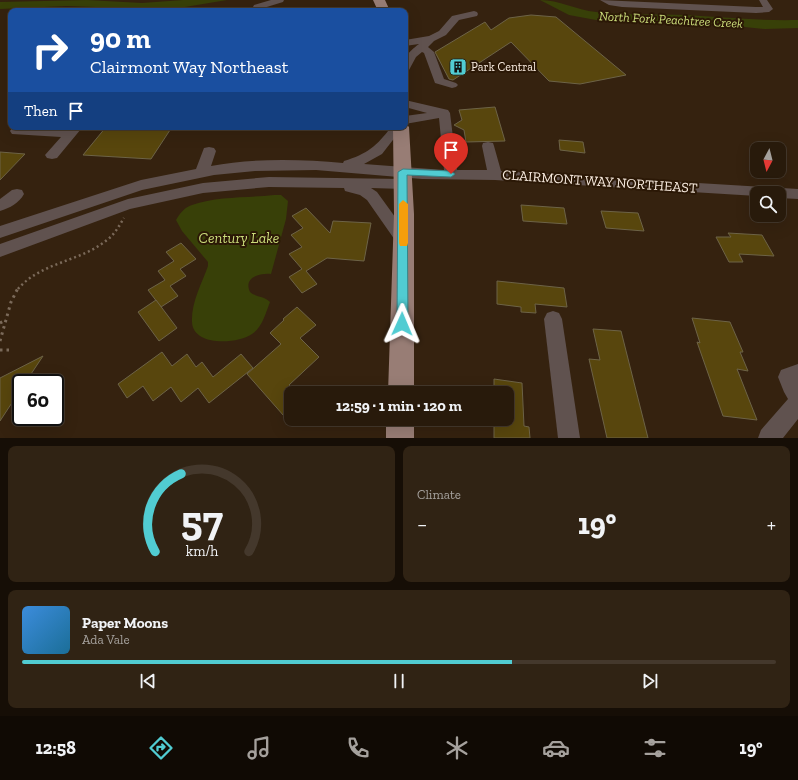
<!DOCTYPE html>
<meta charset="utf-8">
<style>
body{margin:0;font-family:"Zilla Slab",serif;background:#302314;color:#f1f3f6;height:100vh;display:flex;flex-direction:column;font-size:15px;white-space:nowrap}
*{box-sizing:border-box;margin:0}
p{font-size:13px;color:#a5a19d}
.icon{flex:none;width:22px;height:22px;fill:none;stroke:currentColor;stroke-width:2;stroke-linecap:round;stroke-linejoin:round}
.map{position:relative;height:438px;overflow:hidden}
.details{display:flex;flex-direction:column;gap:8px;padding:8px;background:#160e06;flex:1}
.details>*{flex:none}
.top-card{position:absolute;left:8px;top:8px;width:400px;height:122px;border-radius:8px;box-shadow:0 4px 16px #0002,0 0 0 1px #44382c;background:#1a4fa0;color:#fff;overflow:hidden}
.needle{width:26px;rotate:187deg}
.fabs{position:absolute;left:750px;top:142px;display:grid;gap:8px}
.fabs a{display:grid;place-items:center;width:36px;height:36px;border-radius:8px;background:#281a0b;box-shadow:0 4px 16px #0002,0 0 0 1px #44382c;font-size:20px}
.speed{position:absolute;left:12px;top:374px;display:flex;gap:8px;font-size:20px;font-weight:700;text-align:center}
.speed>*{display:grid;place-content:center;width:52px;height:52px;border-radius:50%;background:#281a0b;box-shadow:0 4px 16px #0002,0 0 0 1px #44382c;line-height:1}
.speed .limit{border:2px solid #111;border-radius:6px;background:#fff;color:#111}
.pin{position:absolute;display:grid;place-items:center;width:34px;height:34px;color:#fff;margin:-41px -17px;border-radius:50% 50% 50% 0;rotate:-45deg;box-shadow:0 0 4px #0007}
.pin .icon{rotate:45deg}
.me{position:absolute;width:44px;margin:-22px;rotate:1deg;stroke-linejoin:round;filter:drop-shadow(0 0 3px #0008)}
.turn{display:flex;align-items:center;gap:14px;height:84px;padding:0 16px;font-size:18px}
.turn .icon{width:52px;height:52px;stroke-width:2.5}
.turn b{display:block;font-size:28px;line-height:34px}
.then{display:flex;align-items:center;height:38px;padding:0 16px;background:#0003;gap:8px;font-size:15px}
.big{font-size:30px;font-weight:700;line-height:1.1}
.details .tile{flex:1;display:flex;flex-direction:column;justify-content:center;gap:6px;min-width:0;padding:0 14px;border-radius:8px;background:#302314}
.details .dial{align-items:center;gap:0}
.dial svg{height:104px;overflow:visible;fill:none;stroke:#44382c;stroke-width:7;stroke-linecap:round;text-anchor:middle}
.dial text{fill:#f1f3f6;stroke:none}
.song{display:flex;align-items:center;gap:12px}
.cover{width:48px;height:48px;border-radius:6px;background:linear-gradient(135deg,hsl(210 70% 55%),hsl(200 70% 35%))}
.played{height:4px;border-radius:2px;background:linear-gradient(90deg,#51ccd2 65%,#44382c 65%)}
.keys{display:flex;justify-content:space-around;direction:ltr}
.heat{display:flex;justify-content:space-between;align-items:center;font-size:22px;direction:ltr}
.details .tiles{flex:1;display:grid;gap:8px;grid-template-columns:1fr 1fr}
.tile:last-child{grid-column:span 2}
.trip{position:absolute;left:284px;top:386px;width:230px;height:40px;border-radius:8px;background:#281a0b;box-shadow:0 4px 16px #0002,0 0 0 1px #44382c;font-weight:700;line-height:40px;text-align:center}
.tab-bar{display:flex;height:64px;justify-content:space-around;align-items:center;background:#100a04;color:#a5a19d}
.tab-bar .icon{width:28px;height:28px}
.tab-bar .selected{color:#51ccd2}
.tab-bar b{font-size:18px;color:#f1f3f6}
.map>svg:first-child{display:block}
.water{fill:#384008}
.building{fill:#58460d;stroke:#6d6347}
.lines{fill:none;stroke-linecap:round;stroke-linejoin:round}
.path-far1{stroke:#7b6a5a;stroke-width:2.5;stroke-dasharray:2 3;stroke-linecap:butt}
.path{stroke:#7b6a5a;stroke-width:3;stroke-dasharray:2.5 4;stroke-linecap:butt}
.minor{fill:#60524f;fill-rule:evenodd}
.major{fill:#987d75;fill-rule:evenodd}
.route{fill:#51ccd2;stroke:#358588}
.slow{fill:#f59e0b}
.labels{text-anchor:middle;stroke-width:4;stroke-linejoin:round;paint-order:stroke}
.far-poi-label{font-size:12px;fill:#f9ece0;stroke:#2b1806;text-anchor:start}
.far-water-label{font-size:13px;font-style:italic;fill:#cadc7a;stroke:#2b1806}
.street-label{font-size:14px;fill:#f9ece0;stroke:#2b1806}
.water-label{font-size:15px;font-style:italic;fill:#cadc7a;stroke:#2b1806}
</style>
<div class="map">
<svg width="798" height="438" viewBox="0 0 798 438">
<rect width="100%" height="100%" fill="#35220f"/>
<g class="water">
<path d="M87,0L142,3L183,0H227L185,7L150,9L67,6L0,9V2Z"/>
<path d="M540,0C559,0 576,10 596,12C625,15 655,14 685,15C723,17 760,21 798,20V28L765,29L725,25L655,21L596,20L569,15Z"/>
<path d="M274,195H281L288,201L286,219L271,274C260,273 243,277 250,292C257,298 263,295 270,302C266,312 262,328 252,334C238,344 193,347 192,322C191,303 202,283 208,266V262L182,231L176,220C180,213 185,207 192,205C217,196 248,198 274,195Z"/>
</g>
<g class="building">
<path d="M531,15L556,17L626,75L580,84L549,81L511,42L453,80L449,79L435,52L485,22L491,30L509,18Z"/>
<path d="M495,107L505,141L466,142L464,130L454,125L462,120L459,110Z"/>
<path d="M106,127H172L151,159L83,155Z"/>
<path d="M559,140L583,142L585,153L560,150Z"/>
<path d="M0,152L25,154L0,180Z"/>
<path d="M521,205L564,208L567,224L523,221Z"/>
<path d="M306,208L330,233L333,221L371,223L364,261L327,258L306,271L317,284L302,293L289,277L302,269L289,254L302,247L291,235L303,228L292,216Z"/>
<path d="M601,211L638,213L644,231L606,228Z"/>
<path d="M728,233L762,235L774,256L739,254L743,262H729L716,237H731Z"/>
<path d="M181,243L196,259L180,269L186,276L170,286L178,296L161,307L148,290L165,280L158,271L174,261L166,252Z"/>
<path d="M497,281L564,288L567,307L535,304L536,313L521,312V307L497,304Z"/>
<path d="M156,300L177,328L159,341L138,312Z"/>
<path d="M297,307L316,325L300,338L319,357L289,385L291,387V424L247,374L281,344L270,333L284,320L283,319Z"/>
<path d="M692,318L730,322L743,352H740L748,371L737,369L757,420L723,416L697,342L700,343Z"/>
<path d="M593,329L621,331L648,438H607L589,359L600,360Z"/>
<path d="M162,352L172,366L187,354L196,367L202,362L213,377L241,354L253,368L209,403L198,388L181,402L171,387L153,401L143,386L127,398L118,384Z"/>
<path d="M43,356L25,383H21V389L0,421V378Z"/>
<path d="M494,379L522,383L524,426L529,427L530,438H494V419H507V393H494Z"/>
</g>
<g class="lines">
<path class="path-far1" d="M18,289C41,262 80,262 107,240C115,234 119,226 124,218"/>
<g class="path">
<path d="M0,323L6,320"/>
<path d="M0,341L11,302L18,288"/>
<path d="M0,350H9"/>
</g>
<g class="minor">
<path d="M271,0H284L283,2L257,10L253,7L254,5Z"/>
<path d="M600,0L756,7H763L759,0H767L773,9L769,12L756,13L622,7L609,5Z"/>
<path d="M474,11L477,12L478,14L477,16L459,20L446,35L434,41L428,47L434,52L444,79L456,83L458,85L456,87L452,88L435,83L424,53L422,52L416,57L409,70L405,71C405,56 407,53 419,44L405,46V40L429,36L439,31L452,16Z"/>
<path d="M405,100L448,110L450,113L457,170H487L482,146L483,143L488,142L493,143L494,146L501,171L798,189V199L779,198V193H757V196L495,180L422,179L316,170L255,171L214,175L142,190L0,238V226L141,180L196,169L204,148L209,147L214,148L216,151L211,166C252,158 301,159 343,163L344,161C367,154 377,146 391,127H403L382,154L364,164L444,170L439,118L405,124V116L427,113L405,107Z"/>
<path d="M16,127L67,130L70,127H80L81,129L57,158L52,159L47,158L45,155L61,137L12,134L10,131L12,128Z"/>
<path d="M269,177L403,179L408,181L410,184L408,187L403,189L371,188L377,192L411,239L409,243L403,245L397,243L367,200L360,195L345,191L344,188L269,187L203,193L130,209L0,257V244L128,199L203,183Z"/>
<path d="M17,189L22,190L24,194C19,203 10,208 0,211V199L12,190Z"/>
<path d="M553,311L559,313L562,319L580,438H558L544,319L547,313Z"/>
<path d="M798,364V419L783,438H758L761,430L788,399L784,392L778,377L781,370Z"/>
</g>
<g class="major">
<path d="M373,0H385L390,11H378Z"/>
<path d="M405,123L409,127L414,214V393H388L394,214L393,127H405Z"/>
<rect x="386" y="419" width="28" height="19"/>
</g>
</g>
<path class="route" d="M403,169L451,171L455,174L451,177L407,175L408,324L406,327L402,329L399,327L397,324L398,172Z"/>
<path class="slow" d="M403,200L408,204V243L407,246H400L399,243V204Z"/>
<defs>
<symbol id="building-square" viewBox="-11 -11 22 22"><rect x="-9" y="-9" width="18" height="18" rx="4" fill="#51ccd2" stroke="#2b1806"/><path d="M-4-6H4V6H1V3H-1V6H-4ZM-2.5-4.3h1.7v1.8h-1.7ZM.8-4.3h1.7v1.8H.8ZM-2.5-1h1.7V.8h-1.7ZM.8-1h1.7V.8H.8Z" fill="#111"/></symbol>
</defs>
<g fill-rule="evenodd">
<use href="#building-square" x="448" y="57" width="20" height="20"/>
</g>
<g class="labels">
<g class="far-poi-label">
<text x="471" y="71">Park Central</text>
</g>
<g class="far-water-label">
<text transform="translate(671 19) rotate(3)" y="5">North Fork Peachtree Creek</text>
</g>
<g class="street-label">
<text transform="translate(600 181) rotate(4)" y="5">CLAIRMONT WAY NORTHEAST</text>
</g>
<g class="water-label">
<text x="239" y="243">Century Lake</text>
</g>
</g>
</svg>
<div class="fabs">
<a><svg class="needle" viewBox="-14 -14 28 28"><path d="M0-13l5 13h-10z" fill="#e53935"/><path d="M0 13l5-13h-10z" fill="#a5a19d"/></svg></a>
<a><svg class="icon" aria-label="search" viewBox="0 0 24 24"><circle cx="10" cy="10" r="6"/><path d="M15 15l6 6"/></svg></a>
</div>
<div class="speed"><div class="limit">60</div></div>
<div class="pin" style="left:451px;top:174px;background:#d93025"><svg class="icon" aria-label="arrive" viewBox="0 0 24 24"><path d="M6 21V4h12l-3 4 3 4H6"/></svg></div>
<svg class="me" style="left:402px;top:324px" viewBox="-20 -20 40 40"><path d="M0-17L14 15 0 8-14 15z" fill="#51ccd2" stroke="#fff" stroke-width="4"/></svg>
<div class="trip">12:59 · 1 min · 120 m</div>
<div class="top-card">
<div class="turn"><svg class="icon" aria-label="right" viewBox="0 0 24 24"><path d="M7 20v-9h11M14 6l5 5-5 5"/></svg><div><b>90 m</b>Clairmont Way Northeast</div></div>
<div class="then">Then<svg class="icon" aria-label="arrive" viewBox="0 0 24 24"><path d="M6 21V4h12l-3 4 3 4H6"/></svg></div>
</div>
</div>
<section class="details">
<div class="tiles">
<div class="tile dial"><svg viewBox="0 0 100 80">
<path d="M14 69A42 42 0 1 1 86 69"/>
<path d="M14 69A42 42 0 0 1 34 9" stroke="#51ccd2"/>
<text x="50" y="56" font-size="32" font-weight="700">57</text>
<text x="50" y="72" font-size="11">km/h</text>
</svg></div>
<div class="tile"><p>Climate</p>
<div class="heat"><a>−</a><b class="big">19°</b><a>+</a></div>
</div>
<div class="tile">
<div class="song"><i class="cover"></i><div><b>Paper Moons</b><p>Ada Vale</p></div></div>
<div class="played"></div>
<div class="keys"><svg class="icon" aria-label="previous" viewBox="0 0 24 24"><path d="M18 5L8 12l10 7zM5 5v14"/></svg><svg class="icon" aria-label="pause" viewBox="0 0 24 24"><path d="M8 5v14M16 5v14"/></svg><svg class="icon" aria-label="next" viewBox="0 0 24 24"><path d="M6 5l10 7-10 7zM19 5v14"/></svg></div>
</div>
</div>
</section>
<nav class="tab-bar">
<b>12:58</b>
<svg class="icon selected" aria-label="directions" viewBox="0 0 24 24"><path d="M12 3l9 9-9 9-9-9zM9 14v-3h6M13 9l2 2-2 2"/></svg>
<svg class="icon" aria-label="music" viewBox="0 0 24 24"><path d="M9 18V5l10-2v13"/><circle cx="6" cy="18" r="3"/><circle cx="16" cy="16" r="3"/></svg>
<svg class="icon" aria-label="phone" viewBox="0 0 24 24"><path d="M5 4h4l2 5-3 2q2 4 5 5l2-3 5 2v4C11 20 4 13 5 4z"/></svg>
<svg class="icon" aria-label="climate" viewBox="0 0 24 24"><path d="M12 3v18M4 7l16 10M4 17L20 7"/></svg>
<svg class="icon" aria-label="car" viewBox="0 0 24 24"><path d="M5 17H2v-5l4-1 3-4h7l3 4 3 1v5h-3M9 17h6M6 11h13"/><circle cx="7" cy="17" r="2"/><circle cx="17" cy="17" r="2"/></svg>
<svg class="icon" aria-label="filters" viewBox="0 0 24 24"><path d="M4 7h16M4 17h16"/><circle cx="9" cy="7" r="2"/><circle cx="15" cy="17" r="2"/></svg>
<b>19°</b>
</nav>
